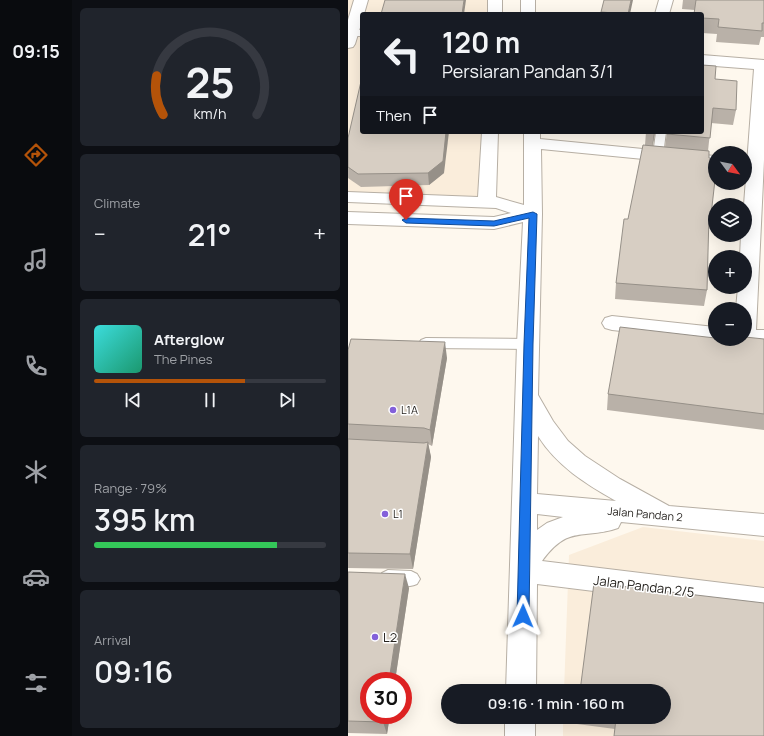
<!DOCTYPE html>
<meta charset="utf-8">
<style>
body{margin:0;font-family:Manrope,sans-serif;background:#20242c;color:#f1f3f6;height:100vh;display:flex;flex-direction:column;font-size:15px;white-space:nowrap}
*{box-sizing:border-box;margin:0}
p{font-size:13px;color:#9ea1a6}
.icon{flex:none;width:22px;height:22px;fill:none;stroke:currentColor;stroke-width:2;stroke-linecap:round;stroke-linejoin:round}
.map{position:relative;flex:1;overflow:hidden}
.drawer{display:flex;flex-direction:column;gap:8px;padding:8px;background:#0d0f14;width:276px}
.drawer>*{flex:none}
.top-card{position:absolute;left:12px;top:12px;width:344px;height:122px;border-radius:4px;box-shadow:0 4px 16px #0002;background:#171b24;color:#f1f3f6;overflow:hidden}
.needle{width:26px;rotate:122deg}
.fabs{position:absolute;left:360px;top:146px;display:grid;gap:8px}
.fabs a{display:grid;place-items:center;width:44px;height:44px;border-radius:50%;background:#171b24;box-shadow:0 4px 16px #0002;font-size:20px}
.speed{position:absolute;left:12px;top:672px;display:flex;gap:8px;font-size:20px;font-weight:700;text-align:center}
.speed>*{display:grid;place-content:center;width:52px;height:52px;border-radius:50%;background:#171b24;box-shadow:0 4px 16px #0002;line-height:1}
.speed .limit{border:6px solid #d22;background:#fff;color:#111}
.pin{position:absolute;display:grid;place-items:center;width:34px;height:34px;color:#fff;margin:-41px -17px;border-radius:50% 50% 50% 0;rotate:-45deg;box-shadow:0 0 4px #0007}
.pin .icon{rotate:45deg}
.me{position:absolute;width:44px;margin:-22px;rotate:1deg;stroke-linejoin:round;filter:drop-shadow(0 0 3px #0008)}
.turn{display:flex;align-items:center;gap:14px;height:84px;padding:0 16px;font-size:18px}
.turn .icon{width:52px;height:52px;stroke-width:2.5}
.turn b{display:block;font-size:28px;line-height:34px}
.then{display:flex;align-items:center;height:38px;padding:0 16px;background:#0003;gap:8px;font-size:15px}
.big{font-size:30px;font-weight:600;line-height:1.1}
.drawer .card{flex:1;display:flex;flex-direction:column;justify-content:center;gap:6px;min-width:0;padding:0 14px;border-radius:6px;background:#20242c}
.drawer .dial{align-items:center;gap:0}
.dial svg{height:104px;overflow:visible;fill:none;stroke:#363941;stroke-width:7;stroke-linecap:round;text-anchor:middle}
.dial text{fill:#f1f3f6;stroke:none}
.song{display:flex;align-items:center;gap:12px}
.cover{width:48px;height:48px;border-radius:6px;background:linear-gradient(135deg,hsl(180 70% 55%),hsl(160 70% 35%))}
.played{height:4px;border-radius:2px;background:linear-gradient(90deg,#b45309 65%,#363941 65%)}
.keys{display:flex;justify-content:space-around;direction:ltr}
.heat{display:flex;justify-content:space-between;align-items:center;font-size:22px;direction:ltr}
.charge{height:6px;border-radius:3px;background:linear-gradient(90deg,#34c759 79%,#363941 0)}
.trip{position:absolute;left:93px;top:684px;width:230px;height:40px;border-radius:20px;background:#171b24;box-shadow:0 4px 16px #0002;font-weight:600;line-height:40px;text-align:center}
main{display:flex;flex:1;min-height:0}
.tabs{display:flex;flex-direction:column;width:72px;justify-content:space-around;align-items:center;background:#090b0e;color:#9ea1a6}
.tabs .icon{width:28px;height:28px}
.tabs .selected{color:#b45309}
.tabs b{font-size:18px;color:#f1f3f6}
.map>svg:first-child{display:block}
.built{fill:#faeddb}
.lines{fill:none;stroke-linecap:round;stroke-linejoin:round}
.service-casing{stroke:#b7afa4;stroke-width:2}
.minor-casing{stroke:#b7afa4;stroke-width:2}
.service{fill:#fff;fill-rule:evenodd}
.minor{fill:#fff;fill-rule:evenodd}
.wall{fill:#b9b1a8}
.shaded-wall{fill:#969088}
.building{fill:#d7cec3;stroke:#969088}
.route{fill:#1a73e8;stroke:#114b97}
.poi-dot{fill:#8360da;stroke:#fff;stroke-width:1.5}
.labels{text-anchor:middle;stroke-width:3;stroke-linejoin:round;paint-order:stroke}
.poi-label{font-size:11px;fill:#25221e;stroke:#fff;text-anchor:start}
.street-label{font-size:11px;fill:#25221e;stroke:#fff}
.near-street-label{font-size:13px;fill:#25221e;stroke:#fff}
.near-poi-label{font-size:13px;fill:#25221e;stroke:#fff;text-anchor:start}
</style>
<main>
<nav class="tabs">
<b>09:15</b>
<svg class="icon selected" aria-label="directions" viewBox="0 0 24 24"><path d="M12 3l9 9-9 9-9-9zM9 14v-3h6M13 9l2 2-2 2"/></svg>
<svg class="icon" aria-label="music" viewBox="0 0 24 24"><path d="M9 18V5l10-2v13"/><circle cx="6" cy="18" r="3"/><circle cx="16" cy="16" r="3"/></svg>
<svg class="icon" aria-label="phone" viewBox="0 0 24 24"><path d="M5 4h4l2 5-3 2q2 4 5 5l2-3 5 2v4C11 20 4 13 5 4z"/></svg>
<svg class="icon" aria-label="climate" viewBox="0 0 24 24"><path d="M12 3v18M4 7l16 10M4 17L20 7"/></svg>
<svg class="icon" aria-label="car" viewBox="0 0 24 24"><path d="M5 17H2v-5l4-1 3-4h7l3 4 3 1v5h-3M9 17h6M6 11h13"/><circle cx="7" cy="17" r="2"/><circle cx="17" cy="17" r="2"/></svg>
<svg class="icon" aria-label="filters" viewBox="0 0 24 24"><path d="M4 7h16M4 17h16"/><circle cx="9" cy="7" r="2"/><circle cx="15" cy="17" r="2"/></svg>
</nav>
<section class="drawer">
<div class="card dial"><svg viewBox="0 0 100 80">
<path d="M14 69A42 42 0 1 1 86 69"/>
<path d="M14 69A42 42 0 0 1 9 39" stroke="#b45309"/>
<text x="50" y="56" font-size="32" font-weight="700">25</text>
<text x="50" y="72" font-size="11">km/h</text>
</svg></div>
<div class="card"><p>Climate</p>
<div class="heat"><a>−</a><b class="big">21°</b><a>+</a></div>
</div>
<div class="card">
<div class="song"><i class="cover"></i><div><b>Afterglow</b><p>The Pines</p></div></div>
<div class="played"></div>
<div class="keys"><svg class="icon" aria-label="previous" viewBox="0 0 24 24"><path d="M18 5L8 12l10 7zM5 5v14"/></svg><svg class="icon" aria-label="pause" viewBox="0 0 24 24"><path d="M8 5v14M16 5v14"/></svg><svg class="icon" aria-label="next" viewBox="0 0 24 24"><path d="M6 5l10 7-10 7zM19 5v14"/></svg></div>
</div>
<div class="card"><p>Range · 79%</p><b class="big">395 km</b><div class="charge"></div></div>
<div class="card"><p>Arrival</p><b class="big">09:16</b></div>
</section>
<div class="map">
<svg width="416" height="736" viewBox="0 0 416 736">
<rect width="100%" height="100%" fill="#fef8ee"/>
<g class="built">
<path d="M0,0H141V14H14V132H134L131,197L0,193Z"/>
<path d="M295,527L416,541V736H215V717H316V691H216L221,555Z"/>
</g>
<g class="lines">
<defs>
<g id="service">
<rect x="0" y="30" width="14" height="6"/>
<path d="M308,132H318L315,155L310,158L305,155Z"/>
<path d="M78,338L180,339L185,341L187,344L185,347L180,349L78,348L73,346L71,343L73,340Z"/>
<path d="M40,570L63,571L69,574L72,579L69,584C59,588 44,587 34,583L31,578L34,573Z"/>
</g>
<g id="minor">
<path d="M6,0H20L16,14H14V21L7,44L5,47L0,48V20Z"/>
<rect x="140" y="0" width="14" height="14"/>
<rect x="173" y="0" width="14" height="14"/>
<path d="M311,0H325L321,14H307Z"/>
<path d="M354,55L416,60V160L408,330H416V346H397L389,343L387,339H397V309H388L390,287H397V257H392L393,235H397V205H396L406,69L354,65Z"/>
<path d="M134,132H150L148,197L176,205V132H192V139L367,156V166L193,149L194,214L190,395L205,421L220,441L237,456L272,479L321,506L416,514V536L273,522L270,528C235,540 221,524 194,561L416,588V612L189,584L188,691H158L169,344L175,222L146,229L0,224V212L146,217L163,213L148,208L0,202V192L130,197ZM190,436C209,466 238,484 268,501L189,494ZM189,514L215,517L199,523L189,530Z"/>
<path d="M264,316L367,327V339H375L367,341L264,330L257,328L254,323L257,318Z"/>
<rect x="157" y="717" width="30" height="19"/>
</g>
</defs>
<use href="#service" class="service-casing"/>
<use href="#minor" class="minor-casing"/>
<use href="#service" class="service"/>
<use href="#minor" class="minor"/>
</g>
<g class="wall">
<path d="M335,0H416V37H413L411,45L368,42L369,34L354,33V14L347,10L334,9Z"/>
<path d="M253,12L282,14H252Z"/>
<path d="M367,79L388,110L385,125L363,123L360,151L363,215L360,231L359,290L356,306L267,299L268,283L280,219L297,145L298,132H307L305,146L317,147L319,132Z"/>
<path d="M0,138L96,173L81,185L13,187L0,178Z"/>
<path d="M367,339H416V430L259,410L260,394Z"/>
<path d="M0,350L99,358L84,446L80,444L83,457L65,569L0,568Z"/>
<path d="M0,572L61,588L39,734L0,733Z"/>
<path d="M229,717H316L267,729L229,724Z"/>
</g>
<g class="shaded-wall">
<path d="M116,0H118L116,14H114Z"/>
<path d="M283,0H285L282,14H280Z"/>
<path d="M98,132H101L96,173L81,185L80,173Z"/>
<path d="M306,132H307L304,148Z"/>
<path d="M97,342L99,358L84,446L82,430Z"/>
<path d="M80,442L83,457L65,569L62,554Z"/>
<path d="M57,574L61,588L47,681H41Z"/>
<path d="M36,715H42L39,734L35,722Z"/>
</g>
<g class="building">
<path d="M37,0H116L114,14H33Z"/>
<path d="M256,0H283L280,14L253,12Z"/>
<path d="M348,0H416V23H414V31L370,27L371,19L354,18V14H346Z"/>
<path d="M354,65L368,66L367,79L389,81L388,110L365,108L362,138L319,134V132H354Z"/>
<path d="M14,77V132H98L95,161L80,173L10,174L0,167V138Z"/>
<path d="M295,145L361,151V158L367,159V180L363,215H361L359,290L268,283L276,219H280Z"/>
<path d="M272,327L367,338V339H397V337L416,339V414L260,394Z"/>
<path d="M3,339L97,342L82,430L76,428L0,424V350Z"/>
<path d="M0,439L76,443L80,442L62,554L0,553Z"/>
<path d="M0,572L57,574L41,681H21V715H36L35,722L0,721Z"/>
<path d="M246,583L416,603V736H266L268,719L251,717H316V691H232Z"/>
</g>
<path class="route" d="M185,212L189,214L185,344L181,616L179,620L175,622L171,620L169,616L176,344L181,218L146,226L58,223L54,220L58,218L146,221Z"/>
<g class="poi-dot">
<circle cx="45" cy="410" r="4"/>
<circle cx="37" cy="514" r="4"/>
<circle cx="27" cy="637" r="4"/>
</g>
<g class="labels">
<g class="poi-label">
<text x="53" y="414">L1A</text>
<text x="45" y="518">L1</text>
</g>
<g class="street-label">
<text transform="translate(297 514) rotate(5)" y="4">Jalan Pandan 2</text>
</g>
<g class="near-street-label">
<text transform="translate(296 586) rotate(7)" y="5">Jalan Pandan 2/5</text>
</g>
<g class="near-poi-label">
<text x="35" y="642">L2</text>
</g>
</g>
</svg>
<div class="fabs">
<a><svg class="needle" viewBox="-14 -14 28 28"><path d="M0-13l5 13h-10z" fill="#e53935"/><path d="M0 13l5-13h-10z" fill="#9ea1a6"/></svg></a>
<a><svg class="icon" aria-label="layers" viewBox="0 0 24 24"><path d="M12 4l9 5-9 5-9-5zM3 14l9 5 9-5"/></svg></a>
<a>+</a>
<a>−</a>
</div>
<div class="speed"><div class="limit">30</div></div>
<div class="pin" style="left:58px;top:220px;background:#d93025"><svg class="icon" aria-label="arrive" viewBox="0 0 24 24"><path d="M6 21V4h12l-3 4 3 4H6"/></svg></div>
<svg class="me" style="left:175px;top:616px" viewBox="-20 -20 40 40"><path d="M0-17L14 15 0 8-14 15z" fill="#1a73e8" stroke="#fff" stroke-width="4"/></svg>
<div class="trip">09:16 · 1 min · 160 m</div>
<div class="top-card">
<div class="turn"><svg class="icon" aria-label="left" viewBox="0 0 24 24"><path d="M17 20v-9H6M10 6l-5 5 5 5"/></svg><div><b>120 m</b>Persiaran Pandan 3/1</div></div>
<div class="then">Then<svg class="icon" aria-label="arrive" viewBox="0 0 24 24"><path d="M6 21V4h12l-3 4 3 4H6"/></svg></div>
</div>
</div>
</main>
